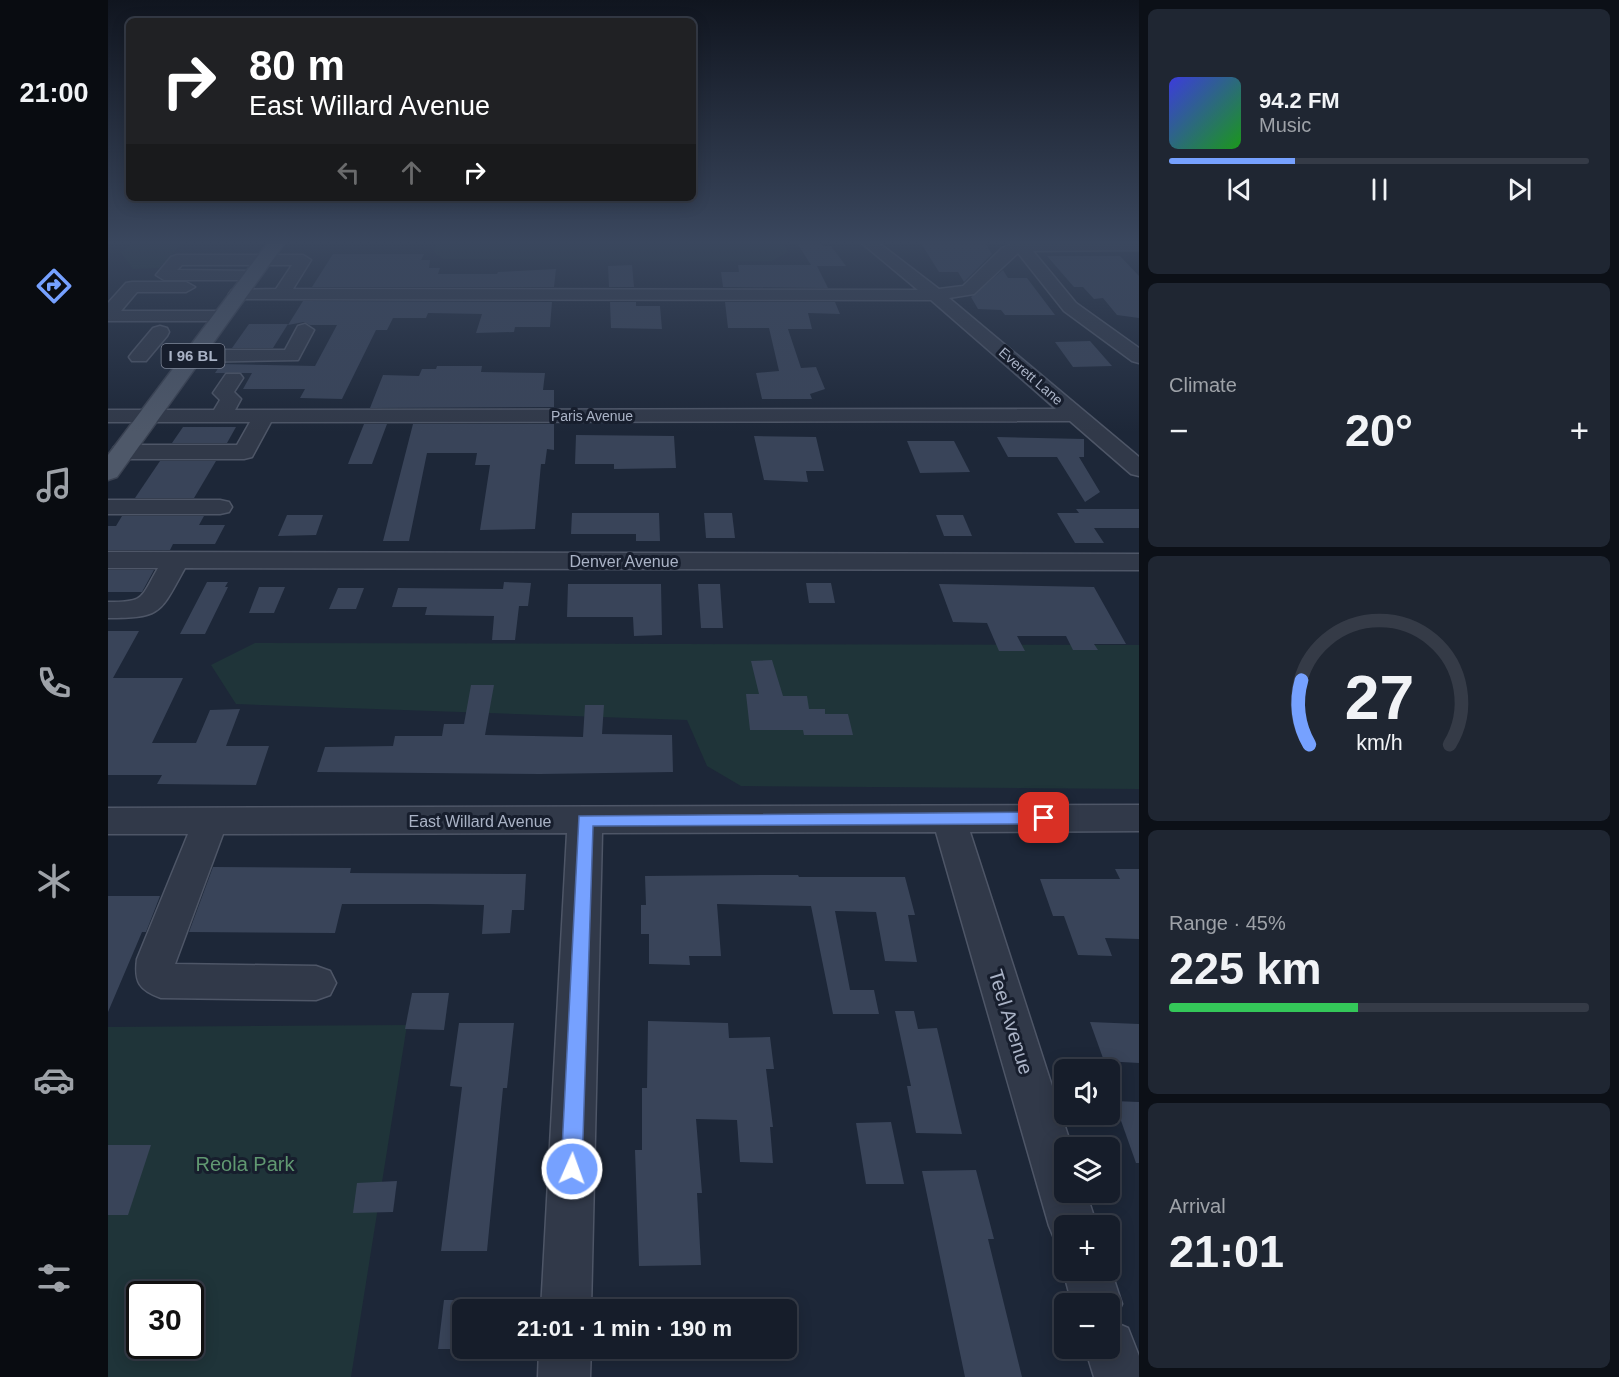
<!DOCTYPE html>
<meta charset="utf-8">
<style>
body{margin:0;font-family:Arial,sans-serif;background:#1f2632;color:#f1f3f6;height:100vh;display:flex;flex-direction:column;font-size:22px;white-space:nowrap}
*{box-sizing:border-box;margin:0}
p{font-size:20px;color:#9ea2a8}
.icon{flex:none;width:33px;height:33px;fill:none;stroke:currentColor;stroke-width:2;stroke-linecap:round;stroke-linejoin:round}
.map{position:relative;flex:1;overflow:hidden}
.sheet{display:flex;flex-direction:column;gap:9px;padding:9px;background:#0c1017;width:480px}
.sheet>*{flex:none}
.hud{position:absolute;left:18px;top:18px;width:570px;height:183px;border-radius:9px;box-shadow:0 3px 15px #0003,0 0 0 2px #353b47;background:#202124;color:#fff;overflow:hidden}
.fabs{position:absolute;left:946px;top:1059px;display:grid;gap:12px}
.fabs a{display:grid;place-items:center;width:66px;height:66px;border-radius:9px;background:#161d2a;box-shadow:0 3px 15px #0003,0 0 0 2px #353b47;font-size:30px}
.speed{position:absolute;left:18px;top:1281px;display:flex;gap:12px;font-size:30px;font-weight:700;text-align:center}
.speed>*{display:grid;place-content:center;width:78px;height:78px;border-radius:50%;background:#161d2a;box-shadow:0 3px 15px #0003,0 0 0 2px #353b47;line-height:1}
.speed .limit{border:3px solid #111;border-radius:9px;background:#fff;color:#111}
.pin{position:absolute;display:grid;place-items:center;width:51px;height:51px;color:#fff;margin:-26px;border-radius:12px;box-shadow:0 3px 9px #0006}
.me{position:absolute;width:66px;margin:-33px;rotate:2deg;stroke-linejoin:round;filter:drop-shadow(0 0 4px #0008)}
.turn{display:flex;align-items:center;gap:21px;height:126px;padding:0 24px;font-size:27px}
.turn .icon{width:78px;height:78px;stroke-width:2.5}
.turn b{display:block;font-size:42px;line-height:51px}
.lanes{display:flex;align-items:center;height:57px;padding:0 24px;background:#0003;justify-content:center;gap:30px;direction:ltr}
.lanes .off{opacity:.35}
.big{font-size:45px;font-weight:700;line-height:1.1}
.sheet .card{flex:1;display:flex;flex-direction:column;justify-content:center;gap:9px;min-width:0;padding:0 21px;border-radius:9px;background:#1f2632}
.sheet .dial{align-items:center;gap:0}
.dial svg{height:156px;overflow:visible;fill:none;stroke:#353b47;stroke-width:7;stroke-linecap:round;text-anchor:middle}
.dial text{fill:#f1f3f6;stroke:none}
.song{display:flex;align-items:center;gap:18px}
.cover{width:72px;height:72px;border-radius:9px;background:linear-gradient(135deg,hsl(240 70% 55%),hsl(120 70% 35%))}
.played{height:6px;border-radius:3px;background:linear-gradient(90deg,#76a1ff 30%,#353b47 30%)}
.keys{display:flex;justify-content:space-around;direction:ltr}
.heat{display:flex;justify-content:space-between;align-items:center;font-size:33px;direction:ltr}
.charge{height:9px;border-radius:4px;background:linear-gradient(90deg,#34c759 45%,#353b47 0)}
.trip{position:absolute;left:344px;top:1299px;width:345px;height:60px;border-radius:9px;background:#161d2a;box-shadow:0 3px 15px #0003,0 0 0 2px #353b47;font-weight:700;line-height:60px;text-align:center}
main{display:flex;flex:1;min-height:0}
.tabs{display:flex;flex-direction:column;width:108px;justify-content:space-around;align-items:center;background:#090c11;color:#9ea2a8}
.tabs .icon{width:42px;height:42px}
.tabs .selected{color:#76a1ff}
.tabs b{font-size:27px;color:#f1f3f6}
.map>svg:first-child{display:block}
.green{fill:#1f3439;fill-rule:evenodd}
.building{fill:#394459}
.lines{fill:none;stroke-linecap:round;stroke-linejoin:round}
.minor-casing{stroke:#4e5667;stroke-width:3}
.major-casing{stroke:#3a4252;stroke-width:3}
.minor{fill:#313949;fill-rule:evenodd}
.major{fill:#4e5869;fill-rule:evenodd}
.route{fill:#76a1ff;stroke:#4d69a6;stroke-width:1.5}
.labels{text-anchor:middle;stroke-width:6;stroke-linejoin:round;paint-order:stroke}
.far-street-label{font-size:14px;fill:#aab3c6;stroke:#171e2d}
.shield{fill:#171e2d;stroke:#7e8698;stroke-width:1.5}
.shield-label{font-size:15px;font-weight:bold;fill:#aab3c6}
.street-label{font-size:16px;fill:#aab3c6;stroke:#171e2d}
.near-street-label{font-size:20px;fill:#aab3c6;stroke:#171e2d}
.near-park-label{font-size:20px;fill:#609871;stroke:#171e2d}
</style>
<main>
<nav class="tabs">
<b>21:00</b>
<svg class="icon selected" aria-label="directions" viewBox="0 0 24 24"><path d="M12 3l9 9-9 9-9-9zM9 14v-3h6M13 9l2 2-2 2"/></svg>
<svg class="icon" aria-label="music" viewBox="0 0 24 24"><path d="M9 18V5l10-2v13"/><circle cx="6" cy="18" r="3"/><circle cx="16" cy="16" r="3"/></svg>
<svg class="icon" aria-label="phone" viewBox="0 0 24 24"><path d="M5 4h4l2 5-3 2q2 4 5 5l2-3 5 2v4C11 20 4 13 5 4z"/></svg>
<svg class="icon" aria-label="climate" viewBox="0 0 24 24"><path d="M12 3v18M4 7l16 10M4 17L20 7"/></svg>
<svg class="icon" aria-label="car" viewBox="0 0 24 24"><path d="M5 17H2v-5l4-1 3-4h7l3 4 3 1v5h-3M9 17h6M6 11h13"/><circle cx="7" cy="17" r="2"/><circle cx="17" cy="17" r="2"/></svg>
<svg class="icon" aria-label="filters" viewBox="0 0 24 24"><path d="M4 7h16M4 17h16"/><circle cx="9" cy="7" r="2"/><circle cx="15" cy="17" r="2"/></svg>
</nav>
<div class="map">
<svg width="1031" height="1377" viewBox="0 0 1031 1377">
<rect width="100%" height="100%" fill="#1d2738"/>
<g class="green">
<path d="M32,240H78L51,268L25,269L12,252Z"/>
<path d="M328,240H675L680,252L664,261L335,259L326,253Z"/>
<path d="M147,643L1031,645V789L633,786L599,766L579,720L128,704L103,665Z"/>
<path d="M299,1025L243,1377H0V1027ZM32,1294H82V1346H32Z"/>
</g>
<g class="building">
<path d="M687,240H710L715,246H723L738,266H709L720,288L615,287L613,272H631L630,265H703Z"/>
<path d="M811,240L876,241L884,254L856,282L850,272H831Z"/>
<path d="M225,254H316L313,260H322L321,268H332L330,274H389L390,272L448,269L446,287H204Z"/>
<path d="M939,256H1012L1031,276V318L1009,315L995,298L986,299L975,287H966Z"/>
<path d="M524,265L526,287H501L500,266Z"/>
<path d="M895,270L900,278H919L947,315H897L893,310L870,309L863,297Z"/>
<path d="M195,301L444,302L442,327H407L406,332L368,333L374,314L320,313L318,318H285L279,330H268L234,399L192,398L197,389H135L144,373H107L113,364L207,366L229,325H202L196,322L180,325Z"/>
<path d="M502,302H528V306H552L554,329L503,328Z"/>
<path d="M617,302H727L732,314L700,313L704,329H680L693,368L708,367L717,389L702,394L704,399H654L648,373L671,371L661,328H620Z"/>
<path d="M141,324H180L165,348H124Z"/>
<path d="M982,341L1004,366L965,367L947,342Z"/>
<path d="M329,366H374L373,372L437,373L435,390H446V407L262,408L275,375L311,376L314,369H328Z"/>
<path d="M256,424H279L264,464H240Z"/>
<path d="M305,424H446V450L439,449L437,464H433L427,529L372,530L382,465H367L369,453H319L301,541H275Z"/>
<path d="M75,427H128L119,443H64Z"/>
<path d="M468,435L566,436L568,468L506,469V464H467Z"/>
<path d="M646,436L708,437L716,471H698L700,482L656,480Z"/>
<path d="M889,437L976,439V457H971L992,492L977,502L949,457H900Z"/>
<path d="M799,441H846L862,472L812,473Z"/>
<path d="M52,461H108L86,498H27Z"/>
<path d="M968,509H1031V528H986L996,543H967L949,513H971Z"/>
<path d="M464,513H551L552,541H528V534H463Z"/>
<path d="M596,513H624L627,538H598Z"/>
<path d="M179,515H215L208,535L170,536Z"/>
<path d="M828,515H855L864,536H836Z"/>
<path d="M14,516H96L91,525H117L107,544H65L62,550H0V526H8Z"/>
<path d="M0,570H46L34,592H0Z"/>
<path d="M99,582H120L117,587H120L97,634H72Z"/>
<path d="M396,582L423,583L420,606H411L407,640H384L386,616L317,615L319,607H284L290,588L395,589Z"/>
<path d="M698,583H723L727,603H701Z"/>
<path d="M460,584H553L554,635L526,636L525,617H459Z"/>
<path d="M590,584H612L615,628H593Z"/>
<path d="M831,584L986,587L1018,644H986L990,650H965L958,636H909L917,651H891L879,623L845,622Z"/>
<path d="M151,587H177L166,613H141Z"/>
<path d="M230,588H256L248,609H221Z"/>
<path d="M0,631H31L5,678H75L44,743H88L102,710L132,709L118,746H161L148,785L49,784L54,775H0Z"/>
<path d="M664,660L675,696H699L701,709H717V714H740L745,735H696L695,730H642L638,694H651L643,661Z"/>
<path d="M363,685H386L377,735L475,737L477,705H496L494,734L564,735L565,772L432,774L209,772L217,747L285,746L287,736H334L336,724H356Z"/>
<path d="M105,867L243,868L242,873L418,874L416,910H404L402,933L374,934L376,905L319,904H234L227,933L81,932Z"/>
<path d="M1007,869H1031V939L997,938L1004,956L970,955L956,916H945L932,879H1012Z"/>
<path d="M651,875H690L691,877H797L807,915H800L809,962L777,961L768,912L727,911L742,990H766L771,1014H725L703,906L609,904L613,956H581L582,965L541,964V934H533V905H538L537,876Z"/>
<path d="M0,896H52L38,932H34L0,1012Z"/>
<path d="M304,993H341L336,1030L297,1029Z"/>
<path d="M787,1011H806L810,1029L829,1028L854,1134L808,1133L799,1086H803Z"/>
<path d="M540,1021L620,1023L621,1038L662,1037L666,1069H658L665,1127H662L665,1163L632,1162L629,1120L588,1119L594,1193H589L593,1265L531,1266L527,1150H534V1088H539Z"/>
<path d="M982,1022L1031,1024V1063L996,1061Z"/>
<path d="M351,1023H406L399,1088H395L379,1251H333L354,1087L342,1086Z"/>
<path d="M1006,1101L1031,1102V1163H1028Z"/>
<path d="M783,1122L796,1184H758L748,1123Z"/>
<path d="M0,1145H43L20,1215H0Z"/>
<path d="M868,1170L886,1239H880L914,1377H857L814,1171Z"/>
<path d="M289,1181L285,1212L245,1213L249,1183Z"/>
<path d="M336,1300H354V1349H330Z"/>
</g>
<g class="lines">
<defs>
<g id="minor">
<path d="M750,240H767L831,289L855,286L894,248L903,244L901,240H1031V250L925,251L968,303L1031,348V363L1024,361L956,311L910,253L866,294L841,298L1031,457V476L1023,474L962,421L163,422L144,457L136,459H14L6,457L3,452L6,447L14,445H129L142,422H0V410H106L112,400L105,393L118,374H132L135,378L126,392L133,399L127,410L948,409L823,300L130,299L124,298L121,294L124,290L168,289L184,265H74L69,270L150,271L152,275L150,279L144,280H56L48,275L63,257L69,255H195L203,260L185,289L810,290Z"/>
<path d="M24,282H78L87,287L78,292H29L13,311H114L123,316L114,321H0V303L18,283Z"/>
<path d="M197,324L206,330L190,360L85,362L75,356L85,350H177L190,326Z"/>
<path d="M52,326L59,328L61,332L59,336L38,361H24L21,357L24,353L45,328Z"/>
<path d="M0,500H112L121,502L124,507L121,512L112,514H0Z"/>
<path d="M0,552L1031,554V570L77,568C52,613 54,618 0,618V602C37,602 32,599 50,568H0Z"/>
<path d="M1031,805V831L862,832L964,1148H957V1192H978L989,1226H957V1246L948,1243L941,1226L828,832L494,833L483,1310H433L459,833L115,834L67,964L208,966L222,971L228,983L222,995L208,1000L53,998C31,990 26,982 29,959L80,834H0V808Z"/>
<path d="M957,1264V1270H1002V1267L1014,1304L1006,1322L1020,1328L1031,1356V1377H986L977,1348H1002V1304H964L955,1270Z"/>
<path d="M431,1348H483L482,1377H430Z"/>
</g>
<path id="major" d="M162,240H179L9,477L0,480V455Z"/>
</defs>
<use href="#minor" class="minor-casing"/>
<use href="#major" class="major-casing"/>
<use href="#minor" class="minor"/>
<use href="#major" class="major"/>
</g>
<linearGradient id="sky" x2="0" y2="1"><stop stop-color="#10151f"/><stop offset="0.56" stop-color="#3a475e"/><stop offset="1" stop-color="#3a475e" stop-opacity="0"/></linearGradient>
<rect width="1031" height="432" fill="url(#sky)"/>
<path class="route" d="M936,812L944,818L936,824L485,826L474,1169L471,1176L464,1179L456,1176L453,1169L471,816Z"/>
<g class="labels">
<g class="far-street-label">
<text transform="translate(923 376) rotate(41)" y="5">Everett Lane</text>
<text x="484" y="421">Paris Avenue</text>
</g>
<rect class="shield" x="53.5" y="344" width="63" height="24" rx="4.5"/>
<g class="shield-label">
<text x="85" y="361">I 96 BL</text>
</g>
<g class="street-label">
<text x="516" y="567">Denver Avenue</text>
<text x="372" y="827">East Willard Avenue</text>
</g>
<g class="near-street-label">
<text transform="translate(903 1022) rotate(73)" y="7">Teel Avenue</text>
</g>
<g class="near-park-label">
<text x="137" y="1171">Reola Park</text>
</g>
</g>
</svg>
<div class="fabs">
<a><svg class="icon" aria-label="sound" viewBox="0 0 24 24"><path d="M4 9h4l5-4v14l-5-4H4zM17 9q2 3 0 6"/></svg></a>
<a><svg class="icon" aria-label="layers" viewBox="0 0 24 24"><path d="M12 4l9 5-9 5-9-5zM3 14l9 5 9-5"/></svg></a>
<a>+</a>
<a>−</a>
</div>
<div class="speed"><div class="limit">30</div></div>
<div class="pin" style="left:936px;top:818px;background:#d93025"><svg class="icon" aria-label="arrive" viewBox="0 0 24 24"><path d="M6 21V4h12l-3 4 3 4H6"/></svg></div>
<svg class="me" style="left:464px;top:1169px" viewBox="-20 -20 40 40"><circle r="17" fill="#76a1ff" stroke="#fff" stroke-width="3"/><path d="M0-11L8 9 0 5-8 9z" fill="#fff"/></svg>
<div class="trip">21:01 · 1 min · 190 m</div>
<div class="hud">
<div class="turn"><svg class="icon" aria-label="right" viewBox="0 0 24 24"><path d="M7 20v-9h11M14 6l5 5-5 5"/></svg><div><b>80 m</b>East Willard Avenue</div></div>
<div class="lanes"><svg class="icon off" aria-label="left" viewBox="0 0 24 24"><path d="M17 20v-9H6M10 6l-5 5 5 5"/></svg><svg class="icon off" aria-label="ahead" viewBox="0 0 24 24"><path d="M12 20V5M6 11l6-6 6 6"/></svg><svg class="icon" aria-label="right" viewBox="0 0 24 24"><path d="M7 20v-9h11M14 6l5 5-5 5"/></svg></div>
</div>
</div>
<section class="sheet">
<div class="card">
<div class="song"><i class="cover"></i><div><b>94.2 FM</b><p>Music</p></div></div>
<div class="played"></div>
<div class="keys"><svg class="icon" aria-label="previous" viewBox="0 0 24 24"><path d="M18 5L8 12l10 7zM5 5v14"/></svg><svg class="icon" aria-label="pause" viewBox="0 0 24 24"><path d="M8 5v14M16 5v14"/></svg><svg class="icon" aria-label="next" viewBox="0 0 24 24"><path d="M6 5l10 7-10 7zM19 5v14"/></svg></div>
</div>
<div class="card"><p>Climate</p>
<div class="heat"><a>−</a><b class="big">20°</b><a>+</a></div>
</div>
<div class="card dial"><svg viewBox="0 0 100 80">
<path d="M14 69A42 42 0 1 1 86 69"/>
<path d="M14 69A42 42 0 0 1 10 36" stroke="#76a1ff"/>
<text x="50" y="56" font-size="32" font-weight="700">27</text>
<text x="50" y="72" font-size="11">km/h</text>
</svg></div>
<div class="card"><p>Range · 45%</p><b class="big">225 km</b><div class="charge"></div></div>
<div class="card"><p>Arrival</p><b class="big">21:01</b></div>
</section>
</main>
